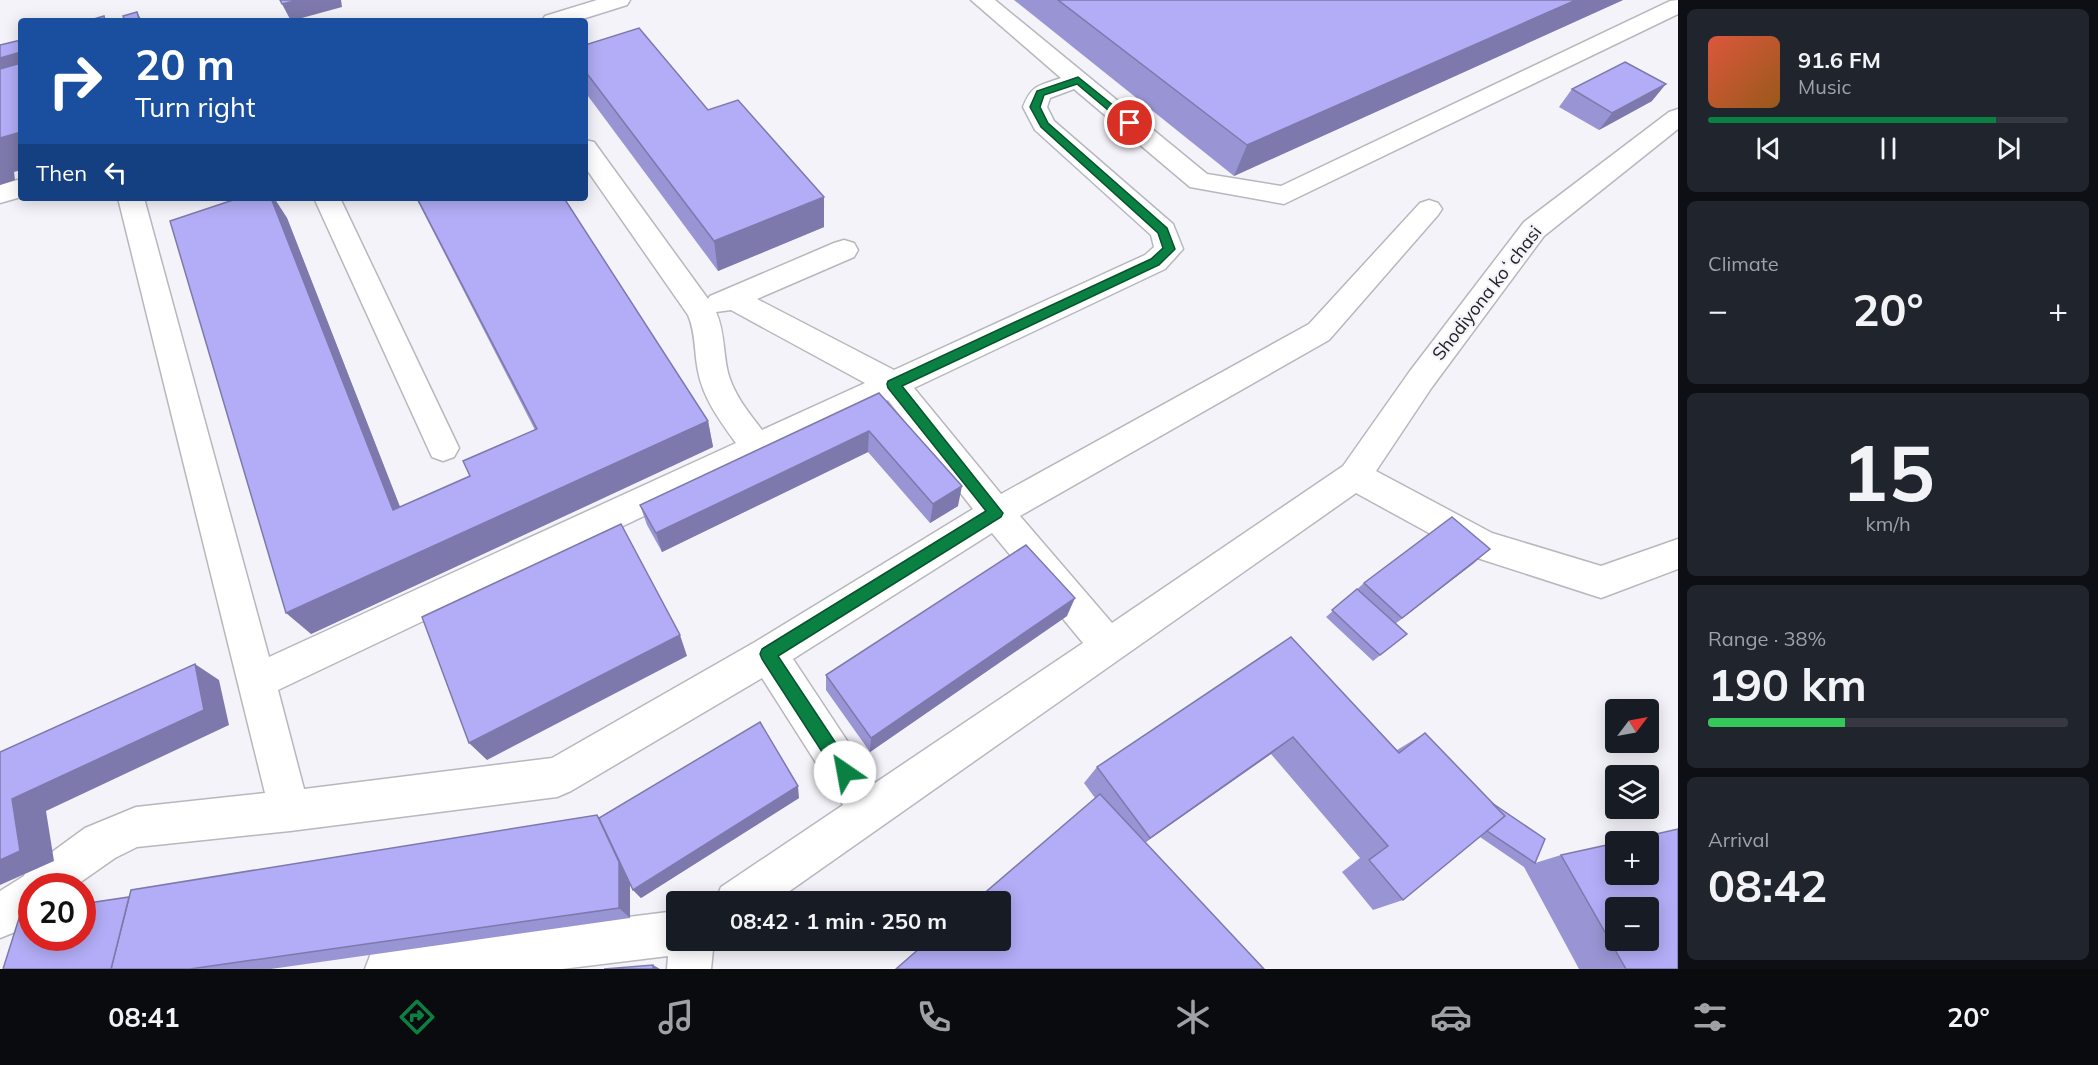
<!DOCTYPE html>
<meta charset="utf-8">
<style>
body{margin:0;font-family:Mulish,sans-serif;background:#20242c;color:#f1f3f6;height:100vh;display:flex;flex-direction:column;font-size:22px;white-space:nowrap}
*{box-sizing:border-box;margin:0}
p{font-size:20px;color:#9ea1a6}
.icon{flex:none;width:33px;height:33px;fill:none;stroke:currentColor;stroke-width:2;stroke-linecap:round;stroke-linejoin:round}
.map{position:relative;flex:1;overflow:hidden}
.drawer{display:flex;flex-direction:column;gap:9px;padding:9px;background:#0d0f14;width:420px}
.drawer>*{flex:none}
.hud{position:absolute;left:18px;top:18px;width:570px;height:183px;border-radius:6px;box-shadow:0 3px 15px #0003;background:#1a4fa0;color:#fff;overflow:hidden}
.needle{width:39px;rotate:58deg}
.tools{position:absolute;left:1605px;top:699px;display:grid;gap:12px}
.tools a{display:grid;place-items:center;width:54px;height:54px;border-radius:6px;background:#171b24;box-shadow:0 3px 15px #0003;font-size:30px}
.speed{position:absolute;left:18px;top:873px;display:flex;gap:12px;font-size:30px;font-weight:700;text-align:center}
.speed>*{display:grid;place-content:center;width:78px;height:78px;border-radius:50%;background:#171b24;box-shadow:0 3px 15px #0003;line-height:1}
.speed .limit{border:9px solid #d22;background:#fff;color:#111}
.pin{position:absolute;display:grid;place-items:center;width:51px;height:51px;color:#fff;margin:-26px;border:3px solid #fff;border-radius:50%;box-shadow:0 2px 6px #0007}
.me{position:absolute;width:66px;margin:-33px;rotate:327deg;stroke-linejoin:round;filter:drop-shadow(0 0 4px #0008)}
.turn{display:flex;align-items:center;gap:21px;height:126px;padding:0 18px;font-size:27px}
.turn .icon{width:78px;height:78px;stroke-width:2.5}
.turn b{display:block;font-size:42px;line-height:51px}
.then{display:flex;align-items:center;height:57px;padding:0 18px;background:#0003;gap:12px;font-size:22px}
.big{font-size:45px;font-weight:700;line-height:1.1}
.drawer .widget{flex:1;display:flex;flex-direction:column;justify-content:center;gap:9px;min-width:0;padding:0 21px;border-radius:9px;background:#20242c}
.drawer .dial{align-items:center;gap:0}
.dial b{font-size:78px;line-height:1}
.song{display:flex;align-items:center;gap:18px}
.cover{width:72px;height:72px;border-radius:9px;background:linear-gradient(135deg,hsl(10 70% 55%),hsl(30 70% 35%))}
.played{height:6px;border-radius:3px;background:linear-gradient(90deg,#0b8043 80%,#363941 80%)}
.keys{display:flex;justify-content:space-around;direction:ltr}
.heat{display:flex;justify-content:space-between;align-items:center;font-size:33px;direction:ltr}
.charge{height:9px;border-radius:4px;background:linear-gradient(90deg,#34c759 38%,#363941 0)}
.trip{position:absolute;left:666px;top:891px;width:345px;height:60px;border-radius:6px;background:#171b24;box-shadow:0 3px 15px #0003;font-weight:700;line-height:60px;text-align:center}
.menu{display:flex;height:96px;justify-content:space-around;align-items:center;background:#090b0e;color:#9ea1a6}
.menu .icon{width:42px;height:42px}
.menu .active{color:#0b8043}
.menu b{font-size:27px;color:#f1f3f6}
main{display:flex;flex:1;min-height:0}
.map>svg:first-child{display:block}
.lines{fill:none;stroke-linecap:round;stroke-linejoin:round}
.minor-casing{stroke:#b7b7bd;stroke-width:3}
.minor{fill:#fff;fill-rule:evenodd}
.wall{fill:#9995d4}
.shaded-wall{fill:#7d79ac}
.building{fill:#b2adf6;stroke:#7d79ac;stroke-width:1.5;fill-rule:evenodd}
.route{fill:#0b8043;stroke:#07532c;stroke-width:1.5}
.labels{text-anchor:middle;stroke-width:4.5;stroke-linejoin:round;paint-order:stroke}
.street-label{font-size:18px;fill:#232325;stroke:#f4f3fa}
</style>
<main>
<div class="map">
<svg width="1678" height="969" viewBox="0 0 1678 969">
<rect width="100%" height="100%" fill="#f4f3fa"/>
<g class="lines">
<defs>
<g id="minor">
<path d="M597,0H630L627,5L576,21H542L545,16Z"/>
<path d="M971,0H995L1207,174L1281,186L1670,1L1678,0V14L1284,204L1190,187L1074,89L1050,98L1047,107L1054,121L1173,224L1183,249L1165,269L914,388L1001,494L1309,324L1420,203L1429,200L1438,203L1442,209L1438,215L1329,340L1020,516L1112,623L1343,466L1410,371L1524,222L1669,112L1678,109V129L1544,236L1432,387L1376,471L1492,533L1601,566L1678,539V569L1601,598L1471,556L1356,493L774,902H715L721,887L843,805L762,678L571,791L557,797L290,831L137,847L115,858L75,886H32V920L15,932L0,938V891L24,876L26,871L85,828L136,807L265,793L118,198H144L269,657L736,443C720,421 703,398 698,371C694,352 696,333 688,315L585,167V140L594,142L708,299L710,296L834,243L844,240L854,243L858,250L854,257L757,299L894,370L1145,255L1154,247L1151,235L1035,130L1023,107C1032,84 1039,86 1061,78ZM731,310L865,383L762,430C749,413 734,395 728,373C723,353 725,332 716,312ZM888,400L973,509L755,642L552,758L304,789L278,690ZM992,533L1083,643L875,783L793,659Z"/>
<path d="M21,179V197L0,203V185Z"/>
<path d="M314,198H340L459,448L454,457L443,461L432,457Z"/>
<path d="M676,911V940H714L711,969H667L668,956L562,969H365L371,953L387,947Z"/>
</g>
</defs>
<use href="#minor" class="minor-casing"/>
<use href="#minor" class="minor"/>
</g>
<g class="wall">
<path d="M1014,0H1623L1234,176Z"/>
<path d="M585,45L708,110L824,227L718,271L585,92Z"/>
<path d="M1572,89L1652,101L1599,130L1559,107Z"/>
<path d="M239,198H274L287,218L400,507L470,476L535,430L416,198H564L708,421L713,447L311,634Z"/>
<path d="M879,393L958,506L930,523L868,452L662,552L647,525L640,505Z"/>
<path d="M1474,563L1396,623L1407,634L1373,661L1326,617L1364,583Z"/>
<path d="M1067,616L870,752L826,690V675Z"/>
<path d="M1291,637L1397,750L1425,733L1535,863L1561,855L1678,969H1579L1524,867L1480,837L1403,900L1373,910L1342,872L1360,858L1271,754L1146,842L1095,798L1084,783L1097,767Z"/>
<path d="M799,798L641,898L633,890L630,884V918L271,969H3L129,897L599,818Z"/>
</g>
<g class="shaded-wall">
<path d="M298,0H341L342,7L291,21L282,4Z"/>
<path d="M1576,0H1623L1234,176L1247,145Z"/>
<path d="M137,12L142,21H131Z"/>
<path d="M21,52V73L0,80V58Z"/>
<path d="M1666,84L1652,101L1599,130L1612,113Z"/>
<path d="M21,132V170L14,172L15,180L0,185V138Z"/>
<path d="M824,197V227L718,271L714,241Z"/>
<path d="M271,198H274L287,218L411,535L393,510Z"/>
<path d="M708,421L713,447L311,634L286,613Z"/>
<path d="M869,431L868,452L662,552L656,533Z"/>
<path d="M962,486L958,506L930,523L933,504Z"/>
<path d="M1490,549L1474,563L1387,630L1402,618Z"/>
<path d="M1075,598L1067,616L870,752L871,738Z"/>
<path d="M680,635L687,656L487,760L469,743Z"/>
<path d="M195,664L219,680L229,725L46,811L54,861L0,885V860L12,799Z"/>
<path d="M1293,737L1271,754L1134,850L1150,838Z"/>
<path d="M798,786L799,798L641,898L633,890Z"/>
<path d="M597,815L609,829L630,874V918L619,908Z"/>
<path d="M816,940H819L807,950L806,948Z"/>
<path d="M653,965L660,969H653Z"/>
</g>
<g class="building">
<path d="M280,0H298L282,4Z"/>
<path d="M1058,0H1576L1247,145Z"/>
<path d="M137,12L139,19L131,21H125L123,16Z"/>
<path d="M104,16L105,21H87Z"/>
<path d="M639,28L708,110L738,100L824,197L714,241L585,71V45Z"/>
<path d="M21,40V52L0,58V45Z"/>
<path d="M1625,62L1666,84L1612,113L1572,89Z"/>
<path d="M21,63V132L0,138V69Z"/>
<path d="M239,198H271L393,510L470,476L463,461L537,429L417,198H564L708,421L286,613L170,221Z"/>
<path d="M879,393L962,486L933,504L869,431L656,533L640,505Z"/>
<path d="M1452,517L1490,549L1402,618L1364,583Z"/>
<path d="M621,524L680,635L469,743L422,617Z"/>
<path d="M1026,545L1075,598L871,738L826,675Z"/>
<path d="M1357,589L1407,634L1380,655L1332,610Z"/>
<path d="M1291,637L1399,753L1425,733L1505,816L1403,900L1369,860L1388,846L1293,737L1150,838L1097,767Z"/>
<path d="M195,664L204,710L12,799L20,851L0,860V752Z"/>
<path d="M760,722L798,786L633,890L599,818Z"/>
<path d="M1100,794L1264,969H896L929,940H1000V902H974Z"/>
<path d="M1492,803L1545,839L1535,863L1487,831L1505,816Z"/>
<path d="M597,815L619,862V908L190,969H111L131,890Z"/>
<path d="M1678,829V969H1626L1561,855L1616,843V874H1648V842H1621ZM1616,908H1648V940H1616Z"/>
<path d="M129,897L111,969H3L21,912L32,911V938H82V904Z"/>
<path d="M802,940H816L806,948Z"/>
<path d="M653,965V969H604Z"/>
</g>
<path class="route" d="M1078,77L1135,123L1130,126L1126,125L1077,84L1044,95L1040,107L1048,123L1167,228L1175,249L1159,265L902,386L1003,513L1001,517L778,656L851,766L853,772L851,778L845,780L839,778L762,659L760,654L762,649L986,511L888,388L887,384L888,381L1151,259L1163,248L1158,233L1041,127L1030,107L1037,91Z"/>
<g class="labels">
<g class="street-label">
<text transform="translate(1487 293) rotate(-52)" y="6">Shodiyona koʻchasi</text>
</g>
</g>
</svg>
<div class="tools">
<a><svg class="needle" viewBox="-14 -14 28 28"><path d="M0-13l5 13h-10z" fill="#e53935"/><path d="M0 13l5-13h-10z" fill="#9ea1a6"/></svg></a>
<a><svg class="icon" aria-label="layers" viewBox="0 0 24 24"><path d="M12 4l9 5-9 5-9-5zM3 14l9 5 9-5"/></svg></a>
<a>+</a>
<a>−</a>
</div>
<div class="speed"><div class="limit">20</div></div>
<div class="pin" style="left:1130px;top:123px;background:#d93025"><svg class="icon" aria-label="arrive" viewBox="0 0 24 24"><path d="M6 21V4h12l-3 4 3 4H6"/></svg></div>
<svg class="me" style="left:845px;top:772px" viewBox="-20 -20 40 40"><circle r="19" fill="#fff"/><path d="M0-13L10 11 0 6-10 11z" fill="#0b8043"/></svg>
<div class="trip">08:42 · 1 min · 250 m</div>
<div class="hud">
<div class="turn"><svg class="icon" aria-label="right" viewBox="0 0 24 24"><path d="M7 20v-9h11M14 6l5 5-5 5"/></svg><div><b>20 m</b>Turn right</div></div>
<div class="then">Then<svg class="icon" aria-label="left" viewBox="0 0 24 24"><path d="M17 20v-9H6M10 6l-5 5 5 5"/></svg></div>
</div>
</div>
<section class="drawer">
<div class="widget">
<div class="song"><i class="cover"></i><div><b>91.6 FM</b><p>Music</p></div></div>
<div class="played"></div>
<div class="keys"><svg class="icon" aria-label="previous" viewBox="0 0 24 24"><path d="M18 5L8 12l10 7zM5 5v14"/></svg><svg class="icon" aria-label="pause" viewBox="0 0 24 24"><path d="M8 5v14M16 5v14"/></svg><svg class="icon" aria-label="next" viewBox="0 0 24 24"><path d="M6 5l10 7-10 7zM19 5v14"/></svg></div>
</div>
<div class="widget"><p>Climate</p>
<div class="heat"><a>−</a><b class="big">20°</b><a>+</a></div>
</div>
<div class="widget dial"><b>15</b><p>km/h</p></div>
<div class="widget"><p>Range · 38%</p><b class="big">190 km</b><div class="charge"></div></div>
<div class="widget"><p>Arrival</p><b class="big">08:42</b></div>
</section>
</main>
<nav class="menu">
<b>08:41</b>
<svg class="icon active" aria-label="directions" viewBox="0 0 24 24"><path d="M12 3l9 9-9 9-9-9zM9 14v-3h6M13 9l2 2-2 2"/></svg>
<svg class="icon" aria-label="music" viewBox="0 0 24 24"><path d="M9 18V5l10-2v13"/><circle cx="6" cy="18" r="3"/><circle cx="16" cy="16" r="3"/></svg>
<svg class="icon" aria-label="phone" viewBox="0 0 24 24"><path d="M5 4h4l2 5-3 2q2 4 5 5l2-3 5 2v4C11 20 4 13 5 4z"/></svg>
<svg class="icon" aria-label="climate" viewBox="0 0 24 24"><path d="M12 3v18M4 7l16 10M4 17L20 7"/></svg>
<svg class="icon" aria-label="car" viewBox="0 0 24 24"><path d="M5 17H2v-5l4-1 3-4h7l3 4 3 1v5h-3M9 17h6M6 11h13"/><circle cx="7" cy="17" r="2"/><circle cx="17" cy="17" r="2"/></svg>
<svg class="icon" aria-label="filters" viewBox="0 0 24 24"><path d="M4 7h16M4 17h16"/><circle cx="9" cy="7" r="2"/><circle cx="15" cy="17" r="2"/></svg>
<b>20°</b>
</nav>
